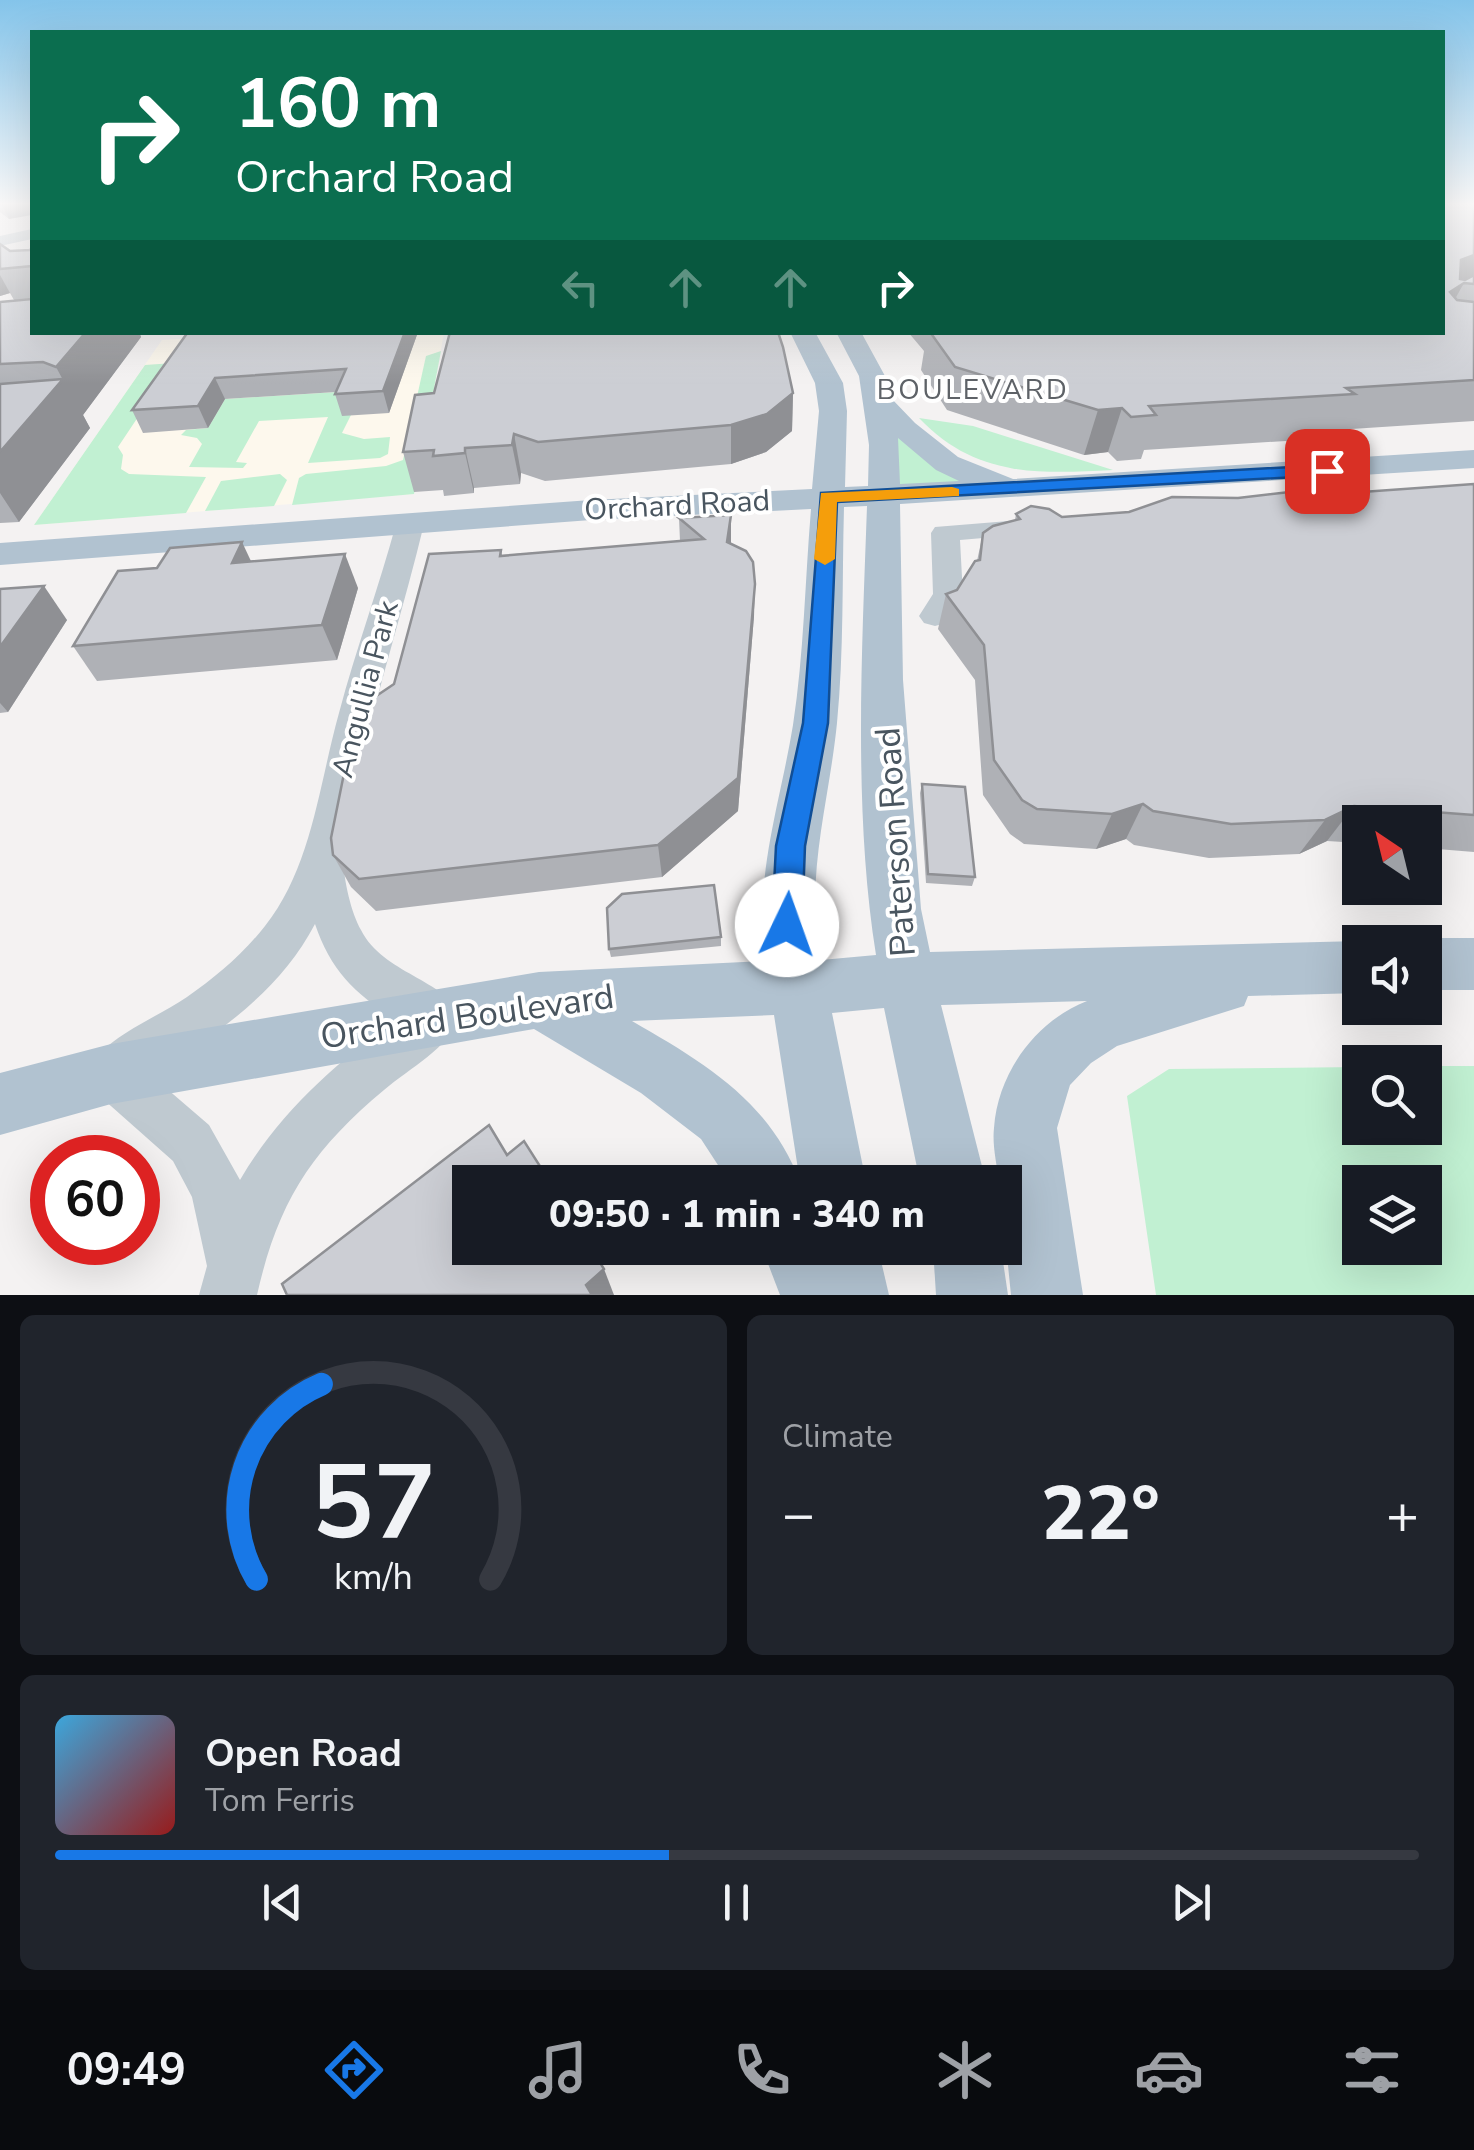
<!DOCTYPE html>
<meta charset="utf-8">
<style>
body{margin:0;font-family:"Nunito Sans",sans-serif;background:#20242c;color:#f1f3f6;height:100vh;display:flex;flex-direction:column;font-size:38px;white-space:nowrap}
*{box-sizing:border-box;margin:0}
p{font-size:32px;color:#9ea1a6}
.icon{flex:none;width:55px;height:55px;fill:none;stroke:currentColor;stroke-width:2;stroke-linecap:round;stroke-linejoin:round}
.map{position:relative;height:1295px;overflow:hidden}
.drawer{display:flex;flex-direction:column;gap:20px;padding:20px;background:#0d0f14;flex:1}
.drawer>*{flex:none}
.guide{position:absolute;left:30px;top:30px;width:1415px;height:305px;border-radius:0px;box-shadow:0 10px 40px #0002;background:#0b6e4f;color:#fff;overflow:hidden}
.needle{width:65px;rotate:325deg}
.controls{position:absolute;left:1342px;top:805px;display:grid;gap:20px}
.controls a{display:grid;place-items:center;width:100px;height:100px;border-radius:0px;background:#171b24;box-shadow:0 10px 40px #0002;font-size:50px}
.speed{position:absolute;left:30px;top:1135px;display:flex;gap:20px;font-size:50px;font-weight:700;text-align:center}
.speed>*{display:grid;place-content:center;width:130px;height:130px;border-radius:50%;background:#171b24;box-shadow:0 10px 40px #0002;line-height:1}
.speed .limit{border:15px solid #d22;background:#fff;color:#111}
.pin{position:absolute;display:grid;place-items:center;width:85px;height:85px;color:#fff;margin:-42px;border-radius:20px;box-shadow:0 5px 15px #0006}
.me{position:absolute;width:110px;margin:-55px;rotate:3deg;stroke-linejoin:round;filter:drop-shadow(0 0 8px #0008)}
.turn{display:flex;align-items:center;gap:35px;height:210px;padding:0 40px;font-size:45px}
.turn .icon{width:130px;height:130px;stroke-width:2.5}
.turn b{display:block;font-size:70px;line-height:85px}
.lanes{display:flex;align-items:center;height:95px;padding:0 40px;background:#0003;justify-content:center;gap:50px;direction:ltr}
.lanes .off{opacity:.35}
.big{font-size:75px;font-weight:800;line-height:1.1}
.drawer .tile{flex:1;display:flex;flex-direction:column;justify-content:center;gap:15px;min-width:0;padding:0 35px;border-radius:15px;background:#20242c}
.drawer .dial{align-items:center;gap:0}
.dial svg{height:260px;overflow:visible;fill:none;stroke:#363941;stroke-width:7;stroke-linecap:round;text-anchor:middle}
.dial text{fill:#f1f3f6;stroke:none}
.song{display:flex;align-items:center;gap:30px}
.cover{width:120px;height:120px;border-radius:15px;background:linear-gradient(135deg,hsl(200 70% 55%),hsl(0 70% 35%))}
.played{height:10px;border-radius:5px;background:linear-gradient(90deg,#1878e7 45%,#363941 45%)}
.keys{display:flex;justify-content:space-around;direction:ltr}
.heat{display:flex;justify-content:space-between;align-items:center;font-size:55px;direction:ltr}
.drawer .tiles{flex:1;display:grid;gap:20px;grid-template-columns:1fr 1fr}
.tile:last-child{grid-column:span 2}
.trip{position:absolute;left:452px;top:1165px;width:570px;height:100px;border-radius:0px;background:#171b24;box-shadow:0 10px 40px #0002;font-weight:800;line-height:100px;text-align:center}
.tabs{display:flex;height:160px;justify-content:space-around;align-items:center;background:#090b0e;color:#9ea1a6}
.tabs .icon{width:70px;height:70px}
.tabs .current{color:#1878e7}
.tabs b{font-size:45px;color:#f1f3f6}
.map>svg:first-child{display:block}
.commercial{fill:#fdf8ed}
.green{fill:#c1f0d2;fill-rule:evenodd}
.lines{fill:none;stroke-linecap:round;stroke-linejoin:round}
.minor{fill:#bfc9d0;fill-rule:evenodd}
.major{fill:#b1c2d0;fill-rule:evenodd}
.wall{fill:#afb1b6}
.shaded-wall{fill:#8f9094}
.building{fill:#ccced4;stroke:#8f9094;stroke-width:2.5}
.route{fill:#1878e7;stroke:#104e96;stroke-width:2.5}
.slow{fill:#f59e0b}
.labels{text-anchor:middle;stroke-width:8;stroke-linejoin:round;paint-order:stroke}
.far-neighbourhood-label{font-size:28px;letter-spacing:2.5px;fill:#5e6267;stroke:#fff}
.street-label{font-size:30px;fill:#49555f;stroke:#fff}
.near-street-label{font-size:35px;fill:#49555f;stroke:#fff}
</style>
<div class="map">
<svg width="1474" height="1295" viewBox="0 0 1474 1295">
<rect width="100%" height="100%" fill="#f4f2f2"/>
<path class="commercial" d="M293,332L444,333L414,494L34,525L162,340Z"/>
<g class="green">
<path d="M441,351L414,494L292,505L299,478L306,474L386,466L403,460L426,356Z"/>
<path d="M174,363L118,447L123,455L121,469L129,474L206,477L186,513L34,525L145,365Z"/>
<path d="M353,391L343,415H351L342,433L364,439L390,437L388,454L380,458L308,463L328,417L259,421L236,462L247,463L243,468L189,467L202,444L197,438L181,435L186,430L208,428L225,399Z"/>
<path d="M879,402L989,481L882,496Z"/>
<path d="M919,418L973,426L1113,470C1037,474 975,477 919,418Z"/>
<path d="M280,474L287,480L274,506L205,511L221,481Z"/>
<path d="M1425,1066H1474V1295H1156L1127,1096L1169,1069L1360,1067V1128H1425ZM1360,1182H1425V1248H1360Z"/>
</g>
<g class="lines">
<g class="minor">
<path d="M32,229V239L0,246V236Z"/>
<path d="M410,516L424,524C398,632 361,739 344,849C341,870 350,911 361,930C383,974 446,979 461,1017C448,1048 410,1068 384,1090C311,1151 278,1202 257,1295H199L207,1266L192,1197L173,1161L94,1091L86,1074C101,1038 155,1019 187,997C216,977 243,954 265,926C312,867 319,784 339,713C356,649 379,587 396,524ZM315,924C330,969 355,995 396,1019C334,1065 279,1113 240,1180L209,1125L152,1076C215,1035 279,993 315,924Z"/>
<path d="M1032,519L1042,521L1046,527L1042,533L960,540L963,596L946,623L935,626L924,623L919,616L933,594L931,533L935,527Z"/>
</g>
<g class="major">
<path d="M790,332H815L843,383L847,411L845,487L868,486L869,445L859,376L836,332H861L885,376L890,397L915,423L958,457L1013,479L1474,450V468L900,504L903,680L921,909L930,952L1360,941L1364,942H1360V993L1248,996L1244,1006L1117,1046L1091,1063L1070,1085L1057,1128L1083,1295H1011L1005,1236V1182H999C997,1165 992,1145 994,1128C998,1072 1036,1021 1087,1001L941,1005L986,1182H920L884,1008L832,1013L866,1182H800L774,1015L632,1021C703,1062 770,1101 800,1182H729L701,1139L641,1093L534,1029L111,1104L0,1135V1073L111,1044L539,972L766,961C753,879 780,805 793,725C804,654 805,580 811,509L591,520L0,565V543L591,500L812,489L819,411L815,383ZM898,438L936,470L959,481L900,484ZM867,506C862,651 853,811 876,955L821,960C804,878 829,804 837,723C844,652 842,578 844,507Z"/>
<path d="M1425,938H1474V990H1425V942H1413Z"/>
<path d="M762,1248H878L889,1295H780Z"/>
<path d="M933,1248H1001L1008,1295H936Z"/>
</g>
</g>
<g class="wall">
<path d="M0,203H32L9,219L0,212Z"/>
<path d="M1474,203V421L1336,430L1333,438L1144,450L1141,459L1117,461L1108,452L1084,455L947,410L921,370L924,351L908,332H1442Z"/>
<path d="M0,244L10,251L30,250L32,248V332H139L141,337L83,415L90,428L19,522L0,523V302L14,300L10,293L0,296Z"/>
<path d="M188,332H418L389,413L342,416L335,394L336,392L225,399L208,428L143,433L132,410Z"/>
<path d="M793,393L792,431L766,452L731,464L545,481L521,473L520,484L474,488V493L444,496L443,490L414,492L403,452L415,395Z"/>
<path d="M1474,484V852L1425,848V822H1360V843L1327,841L1299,854L1209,858L1134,845L1126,839L1096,849L1024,844L1010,834L983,795L975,680L938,629L946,594L957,590L977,561L983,533L1015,520L1016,514L1062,517L1129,512L1238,498L1320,495Z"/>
<path d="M679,518L731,544L754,616L738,811L662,877L376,911L351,887L333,855L394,684L501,550L502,555L680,541Z"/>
<path d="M251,561L358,588L337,660L97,681L73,646L157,568Z"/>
<path d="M0,589L67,620L8,712L0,713Z"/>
<path d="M922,784L975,877L972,886L926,883L920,793Z"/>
<path d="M721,937V946L611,957L609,949Z"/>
</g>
<g class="shaded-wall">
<path d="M1,203H32V215L9,219Z"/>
<path d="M1474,255V281L1464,283L1442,322V306L1461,260Z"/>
<path d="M0,275L10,293L0,296Z"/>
<path d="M86,332H139L141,337L83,415L90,428L19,522L0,493V452L63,380L56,367Z"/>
<path d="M405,332H418L389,413L383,391Z"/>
<path d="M215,378L225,399L208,428L198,406Z"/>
<path d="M793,393L792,431L766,452L731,464V425Z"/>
<path d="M1122,408L1108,452L1084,455L1098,410Z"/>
<path d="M514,434L521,473L520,484L512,445Z"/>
<path d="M465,448L474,488V493L465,453Z"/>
<path d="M731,515V547L727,542Z"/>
<path d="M242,542L258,576L232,563Z"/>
<path d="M345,554L358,588L337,660L322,625Z"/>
<path d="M755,584L754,616L738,811L662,877L658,845Z"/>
<path d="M44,586L67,620L8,712L0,703V647Z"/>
<path d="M1143,804L1126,839L1096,849L1112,814Z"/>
<path d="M1354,806L1327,841L1299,854L1325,820Z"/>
<path d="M604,1269L614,1295H591L586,1285Z"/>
</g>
<g class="building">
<path d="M1442,203H1474V255L1461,260L1460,279L1465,280L1474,275V284L1464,283L1450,292L1457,300L1474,302V380L1346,388L1355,394L1149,406L1156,415L1131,417L1122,408L1098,410L955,367L930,332H1442Z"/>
<path d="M0,244L10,251L30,250L32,248V266L0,269Z"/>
<path d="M32,299V332H86L56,367L43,362L0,364V302Z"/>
<path d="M188,332H405L383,391L335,394L346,369L215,378L198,406L132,410Z"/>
<path d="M450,332H778L783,347L793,393L767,414L731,425L538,442L514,434L512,445L465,448V453L433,456L434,450L403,452L415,395L434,393Z"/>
<path d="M63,379L0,452V384Z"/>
<path d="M1474,484V815L1354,806L1325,820L1231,824L1153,811L1143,804L1112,814L1037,809L1022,800L994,760L984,645L946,594L957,590L975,561L980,560L983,533L993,526L1020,519L1016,514L1031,506L1049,509L1062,517L1129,512L1172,497L1238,498L1307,490L1320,495Z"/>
<path d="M731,515L727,542L746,551L753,562L755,584L738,778L658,845L359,879L333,855L331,838L357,709L394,684L429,554L501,550L500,556L704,539L679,518Z"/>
<path d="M242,542L232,563L345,554L322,625L73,646L118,571L157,568L170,548Z"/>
<path d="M44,586L0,647V589Z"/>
<path d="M922,784L965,787L975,877L928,874Z"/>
<path d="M714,885L721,937L609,949L607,908L622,894Z"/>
<path d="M489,1125L507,1155L524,1141L550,1182H470V1248H591L604,1269L586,1285L592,1295H287L282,1284Z"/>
</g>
<linearGradient id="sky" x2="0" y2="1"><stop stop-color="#84c4ea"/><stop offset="0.53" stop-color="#faf9f9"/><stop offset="1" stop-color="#faf9f9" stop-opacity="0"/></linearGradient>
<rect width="1474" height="385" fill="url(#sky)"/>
<path class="route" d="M1327,465L1333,467V475L837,502L828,723L805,846L802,925L798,935L787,939L776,935L772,925L776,846L803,723L821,493Z"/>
<path class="slow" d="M952,487L959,489V496L837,502L835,559L825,565L814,559L821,493Z"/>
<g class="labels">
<g class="far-neighbourhood-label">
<text x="973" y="399">BOULEVARD</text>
</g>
<g class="street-label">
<text transform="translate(677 505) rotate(-3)" y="10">Orchard Road</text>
<text transform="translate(365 689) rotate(-75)" y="10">Angullia Park</text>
</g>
<g class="near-street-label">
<text transform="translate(895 842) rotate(-94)" y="12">Paterson Road</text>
<text transform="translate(467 1016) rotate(-8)" y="12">Orchard Boulevard</text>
</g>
</g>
</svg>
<div class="controls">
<a><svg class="needle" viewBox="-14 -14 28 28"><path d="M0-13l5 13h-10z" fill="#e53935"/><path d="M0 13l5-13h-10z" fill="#9ea1a6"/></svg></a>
<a><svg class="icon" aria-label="sound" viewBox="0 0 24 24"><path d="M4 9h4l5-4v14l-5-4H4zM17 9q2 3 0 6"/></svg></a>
<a><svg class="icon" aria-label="search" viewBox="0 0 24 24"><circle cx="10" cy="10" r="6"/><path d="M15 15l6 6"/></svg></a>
<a><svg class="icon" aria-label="layers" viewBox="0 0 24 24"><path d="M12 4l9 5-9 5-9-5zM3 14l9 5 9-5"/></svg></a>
</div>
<div class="speed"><div class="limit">60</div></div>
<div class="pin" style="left:1327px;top:471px;background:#d93025"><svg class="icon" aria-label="arrive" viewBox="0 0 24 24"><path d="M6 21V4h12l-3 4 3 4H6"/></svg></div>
<svg class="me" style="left:787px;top:925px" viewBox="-20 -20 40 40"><circle r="19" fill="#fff"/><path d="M0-13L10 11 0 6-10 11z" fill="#1878e7"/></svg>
<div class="trip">09:50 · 1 min · 340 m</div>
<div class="guide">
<div class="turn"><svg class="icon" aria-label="right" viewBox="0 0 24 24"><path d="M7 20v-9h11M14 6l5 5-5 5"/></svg><div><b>160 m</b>Orchard Road</div></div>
<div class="lanes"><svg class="icon off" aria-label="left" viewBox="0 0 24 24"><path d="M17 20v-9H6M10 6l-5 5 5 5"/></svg><svg class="icon off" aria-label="ahead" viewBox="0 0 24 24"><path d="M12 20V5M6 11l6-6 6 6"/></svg><svg class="icon off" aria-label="ahead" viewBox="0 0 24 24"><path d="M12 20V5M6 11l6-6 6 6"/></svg><svg class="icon" aria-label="right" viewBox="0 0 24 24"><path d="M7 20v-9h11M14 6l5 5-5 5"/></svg></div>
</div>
</div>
<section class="drawer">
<div class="tiles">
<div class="tile dial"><svg viewBox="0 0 100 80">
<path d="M14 69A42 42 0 1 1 86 69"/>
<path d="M14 69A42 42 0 0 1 34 9" stroke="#1878e7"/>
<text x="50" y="56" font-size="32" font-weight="700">57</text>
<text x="50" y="72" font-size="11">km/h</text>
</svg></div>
<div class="tile"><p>Climate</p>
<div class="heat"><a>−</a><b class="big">22°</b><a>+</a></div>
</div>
<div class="tile">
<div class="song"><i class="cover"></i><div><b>Open Road</b><p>Tom Ferris</p></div></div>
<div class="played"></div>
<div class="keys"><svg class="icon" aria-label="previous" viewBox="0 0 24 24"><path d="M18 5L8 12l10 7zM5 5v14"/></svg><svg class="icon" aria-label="pause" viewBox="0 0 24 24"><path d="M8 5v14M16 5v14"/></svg><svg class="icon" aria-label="next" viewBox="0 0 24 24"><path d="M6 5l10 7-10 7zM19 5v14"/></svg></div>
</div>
</div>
</section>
<nav class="tabs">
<b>09:49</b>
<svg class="icon current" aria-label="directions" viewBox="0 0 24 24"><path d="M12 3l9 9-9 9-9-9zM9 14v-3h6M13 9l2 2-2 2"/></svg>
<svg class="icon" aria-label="music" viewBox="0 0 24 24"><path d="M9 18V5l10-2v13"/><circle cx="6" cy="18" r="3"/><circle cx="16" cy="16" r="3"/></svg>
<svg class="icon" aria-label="phone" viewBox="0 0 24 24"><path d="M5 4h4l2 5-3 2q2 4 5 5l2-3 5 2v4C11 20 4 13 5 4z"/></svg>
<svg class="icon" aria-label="climate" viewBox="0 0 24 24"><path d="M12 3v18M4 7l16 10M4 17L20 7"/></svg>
<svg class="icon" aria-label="car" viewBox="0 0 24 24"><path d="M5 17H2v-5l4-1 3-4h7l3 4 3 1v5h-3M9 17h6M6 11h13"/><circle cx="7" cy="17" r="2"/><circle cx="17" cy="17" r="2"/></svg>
<svg class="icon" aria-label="filters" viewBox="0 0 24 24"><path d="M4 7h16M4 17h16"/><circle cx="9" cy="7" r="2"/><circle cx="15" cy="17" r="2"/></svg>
</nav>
